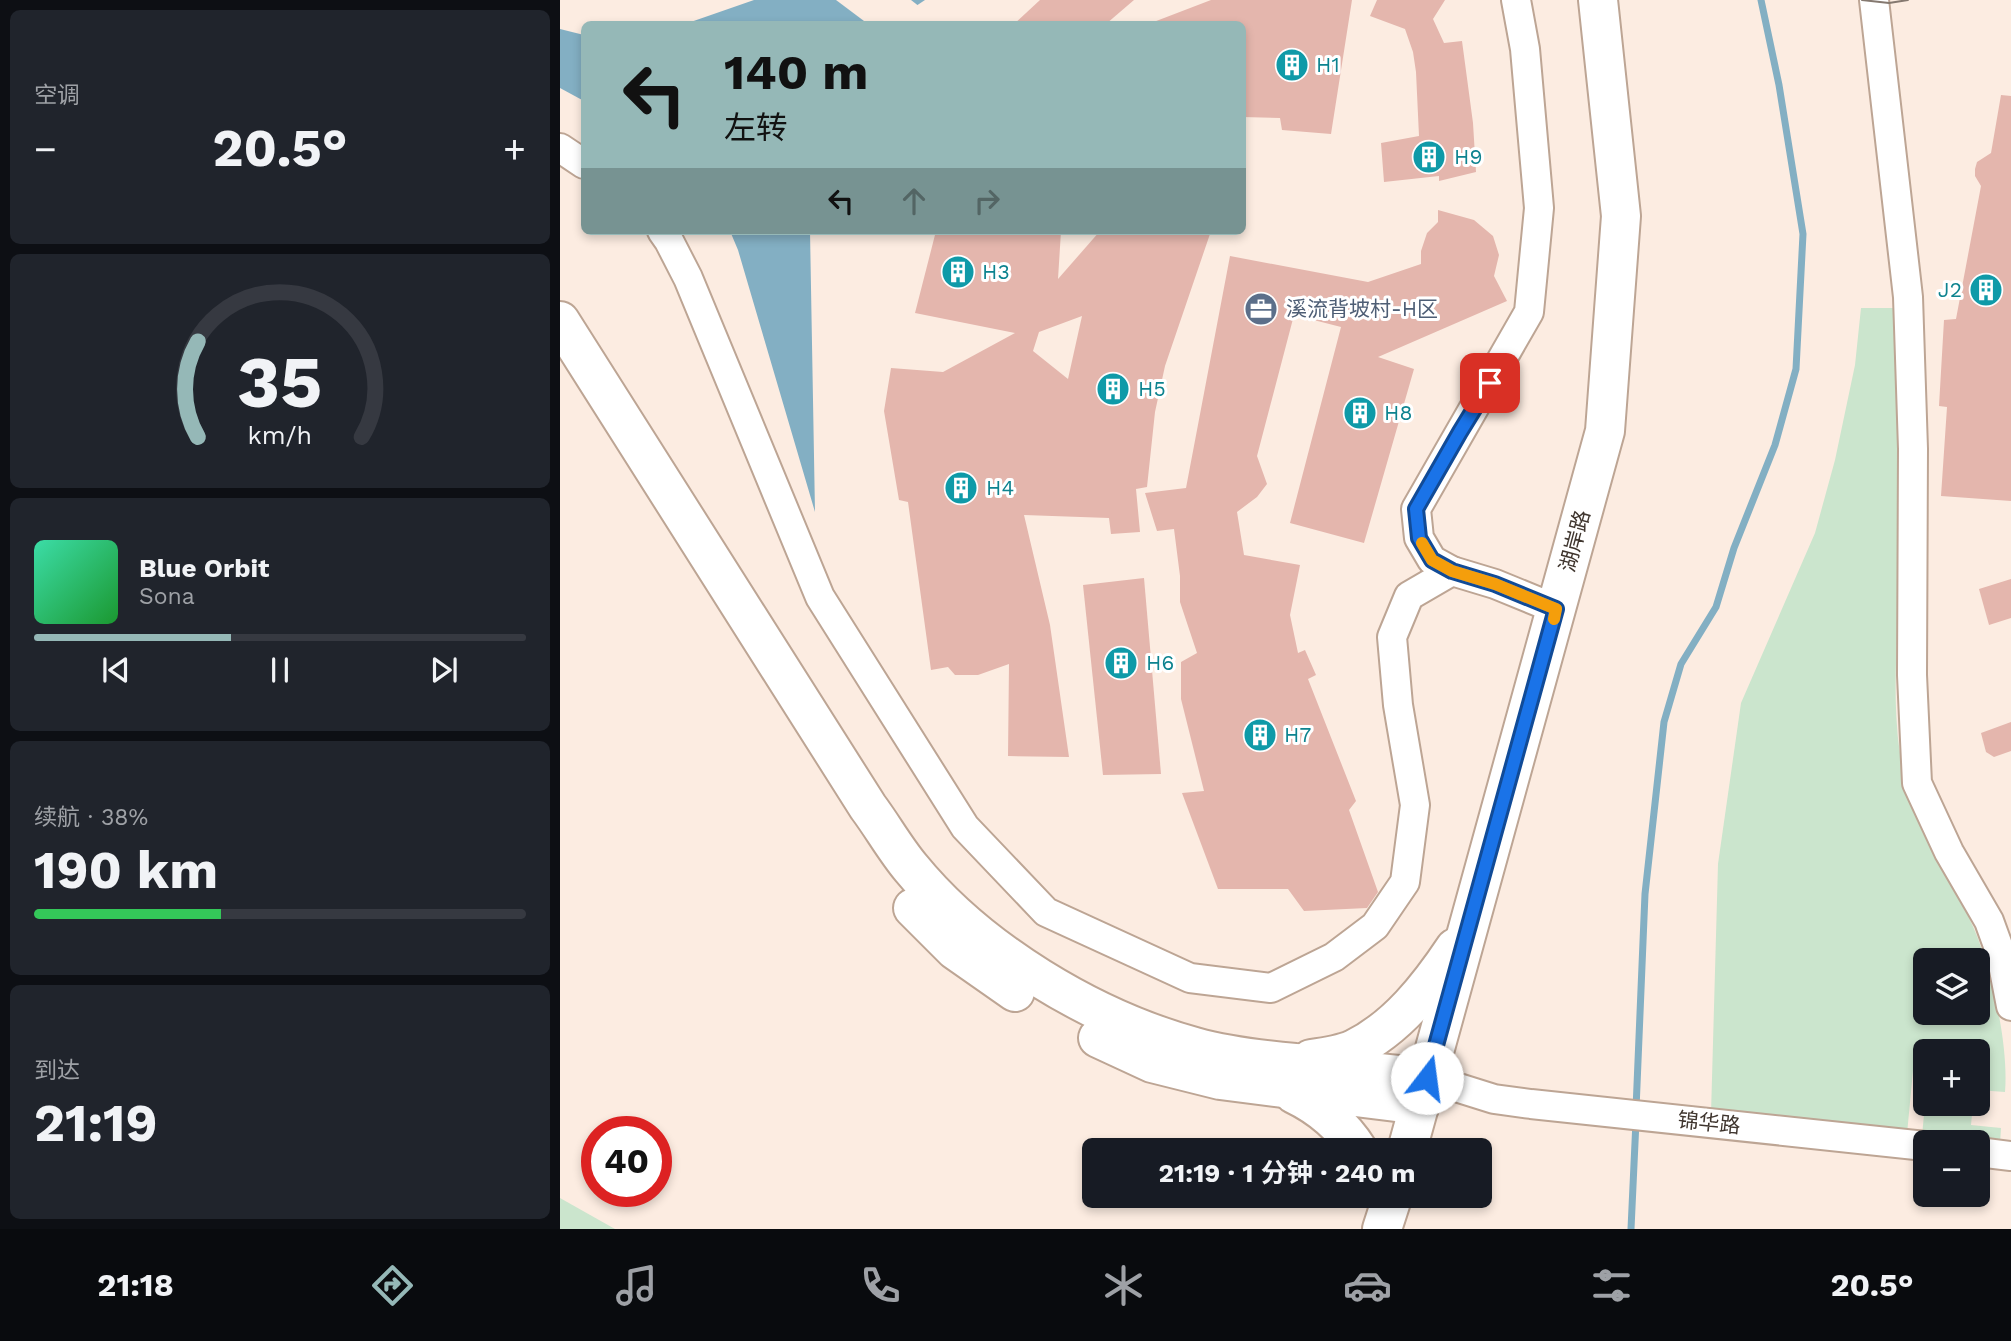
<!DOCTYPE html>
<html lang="zh">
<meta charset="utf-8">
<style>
body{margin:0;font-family:"Work Sans","Noto Sans SC",sans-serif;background:#20242c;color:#f1f3f6;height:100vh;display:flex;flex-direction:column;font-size:26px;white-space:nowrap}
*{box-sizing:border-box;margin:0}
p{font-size:23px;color:#9ea1a6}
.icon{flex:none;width:38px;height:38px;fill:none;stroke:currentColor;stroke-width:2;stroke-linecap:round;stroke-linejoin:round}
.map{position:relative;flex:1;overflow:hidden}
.sheet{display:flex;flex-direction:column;gap:10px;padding:10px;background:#0d0f14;width:560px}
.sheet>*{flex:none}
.banner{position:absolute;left:21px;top:21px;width:665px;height:214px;border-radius:10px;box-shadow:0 4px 10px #0003;background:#95b8b7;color:#111;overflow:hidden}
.fabs{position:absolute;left:1353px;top:948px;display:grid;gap:14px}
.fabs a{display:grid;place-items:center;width:77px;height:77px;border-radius:10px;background:#171b24;box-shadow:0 4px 10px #0003;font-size:35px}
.speed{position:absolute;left:21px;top:1116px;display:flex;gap:14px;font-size:35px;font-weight:700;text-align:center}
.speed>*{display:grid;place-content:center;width:91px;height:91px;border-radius:50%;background:#171b24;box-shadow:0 4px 10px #0003;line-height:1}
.speed .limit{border:10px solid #d22;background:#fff;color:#111}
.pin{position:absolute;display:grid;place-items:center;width:60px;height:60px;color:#fff;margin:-30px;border-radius:14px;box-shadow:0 4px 10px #0006}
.me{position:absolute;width:77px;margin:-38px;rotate:15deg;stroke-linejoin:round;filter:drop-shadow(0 0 5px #0008)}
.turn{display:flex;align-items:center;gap:24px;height:147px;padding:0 28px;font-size:32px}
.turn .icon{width:91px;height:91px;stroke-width:2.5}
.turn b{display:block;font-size:49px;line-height:60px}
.lanes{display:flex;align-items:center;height:66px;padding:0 28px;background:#0003;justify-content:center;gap:35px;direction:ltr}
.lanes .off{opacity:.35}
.big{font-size:52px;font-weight:700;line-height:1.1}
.sheet .card{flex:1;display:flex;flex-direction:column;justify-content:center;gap:10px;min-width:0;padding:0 24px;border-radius:10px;background:#20242c}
.sheet .dial{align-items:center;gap:0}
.dial svg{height:182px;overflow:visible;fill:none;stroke:#363941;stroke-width:7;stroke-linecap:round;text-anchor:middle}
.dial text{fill:#f1f3f6;stroke:none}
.song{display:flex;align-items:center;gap:21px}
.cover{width:84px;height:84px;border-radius:10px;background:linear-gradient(135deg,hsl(160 70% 55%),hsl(130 70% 35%))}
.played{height:7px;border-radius:4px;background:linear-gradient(90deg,#95b8b7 40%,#363941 40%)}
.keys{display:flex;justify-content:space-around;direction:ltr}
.heat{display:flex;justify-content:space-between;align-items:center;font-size:38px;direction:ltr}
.charge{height:10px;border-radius:5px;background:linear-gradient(90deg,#34c759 38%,#363941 0)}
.trip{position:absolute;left:522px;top:1138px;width:410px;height:70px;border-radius:10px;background:#171b24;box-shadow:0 4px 10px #0003;font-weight:700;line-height:70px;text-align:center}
.tabs{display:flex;height:112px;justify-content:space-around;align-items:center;background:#090b0e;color:#9ea1a6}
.tabs .icon{width:49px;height:49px}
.tabs .on{color:#95b8b7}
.tabs b{font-size:32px;color:#f1f3f6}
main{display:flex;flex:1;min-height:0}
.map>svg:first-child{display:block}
.green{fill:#cbe5cd;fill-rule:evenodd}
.water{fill:#83afc3}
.pier{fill:#fcece1}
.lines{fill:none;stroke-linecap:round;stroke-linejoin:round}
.stream{stroke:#83afc3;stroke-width:7}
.building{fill:#e4b6ad;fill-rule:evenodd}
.street-casing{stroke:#bda594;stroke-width:32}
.secondary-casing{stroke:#bda594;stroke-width:42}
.street{stroke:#fff;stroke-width:28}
.secondary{stroke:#fff;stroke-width:38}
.tram{stroke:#857970;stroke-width:2}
.route-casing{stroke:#114b97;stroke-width:18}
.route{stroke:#1a73e8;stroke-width:12}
.slow{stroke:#f59e0b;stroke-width:12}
.labels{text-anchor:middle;stroke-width:6;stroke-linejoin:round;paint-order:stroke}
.culture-label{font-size:21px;fill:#0d838f;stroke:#fff;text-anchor:start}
.service-label{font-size:21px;fill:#4e5e75;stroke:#fff;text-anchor:start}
.street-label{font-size:21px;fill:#3f352e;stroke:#fff}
</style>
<main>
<section class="sheet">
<div class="card"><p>空调</p>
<div class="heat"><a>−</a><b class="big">20.5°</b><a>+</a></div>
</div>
<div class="card dial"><svg viewBox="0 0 100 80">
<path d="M14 69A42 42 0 1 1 86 69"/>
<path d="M14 69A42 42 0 0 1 14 27" stroke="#95b8b7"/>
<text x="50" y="56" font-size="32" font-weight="700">35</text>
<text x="50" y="72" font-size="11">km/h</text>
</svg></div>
<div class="card">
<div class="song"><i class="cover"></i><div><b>Blue Orbit</b><p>Sona</p></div></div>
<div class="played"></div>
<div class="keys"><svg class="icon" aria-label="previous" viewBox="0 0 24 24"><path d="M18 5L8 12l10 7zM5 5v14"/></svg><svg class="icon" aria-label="pause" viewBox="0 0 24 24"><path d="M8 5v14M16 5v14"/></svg><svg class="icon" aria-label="next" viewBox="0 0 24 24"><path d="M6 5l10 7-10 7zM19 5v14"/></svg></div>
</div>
<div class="card"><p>续航 · 38%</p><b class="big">190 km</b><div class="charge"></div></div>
<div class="card"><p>到达</p><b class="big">21:19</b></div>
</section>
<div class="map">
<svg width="1451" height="1229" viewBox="0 0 1451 1229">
<rect width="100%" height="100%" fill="#fcece1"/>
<g class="green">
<path d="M1301,308H1334C1338,394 1341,481 1340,567C1339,620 1333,674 1337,726C1338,745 1342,765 1346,784C1357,837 1390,874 1411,922C1431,965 1449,1045 1445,1092L1418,1090V1052H1365V1060H1354L1347,1134L1151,1114L1158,864L1181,703L1255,533L1275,460L1295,365ZM1365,961H1418V1013H1365Z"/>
<path d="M1365,1104H1413L1411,1125L1441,1128L1440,1144L1362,1136Z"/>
<path d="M0,1198L55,1229H0Z"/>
</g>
<g class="water">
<path d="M194,0H365L329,24H125Z"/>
<path d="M0,29L24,35V101L0,88Z"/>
<path d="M170,231H250L255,512L178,250Z"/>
</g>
<path class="pier" d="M276,0H351L360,7L335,24H308Z"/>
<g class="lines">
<g class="stream">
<path d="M1076,1109L1085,894L1104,722L1121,664L1156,607L1174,548L1215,445L1236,369L1243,234L1219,85L1201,0"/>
<path d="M1071,1229L1076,1121"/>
</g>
</g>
<g class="building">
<path d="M480,0H574L546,24H454Z"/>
<path d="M651,0H792L771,134L722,130L720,118L682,117V24H591V23Z"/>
<path d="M817,0H885L873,19L884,43L902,41L913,123L916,172L879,181V176L824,182L821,143L859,136L856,72L853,52L845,29L810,16Z"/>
<path d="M1441,95L1451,96V501L1381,496L1387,407L1379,406L1384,320L1396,319L1421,186L1415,176V169L1417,162L1431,153Z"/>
<path d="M878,210L914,220L933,236L939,255L934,276L947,301L818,357L854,369L804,543L730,523L781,327L734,315L697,456L707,484L697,497L677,512L684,555L740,565L730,615L738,653L745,650L756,675L748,679L796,801L789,810L818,892L807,908L744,911L728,889H658L622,793L644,791L621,699V662L637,653L620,602V576L614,529L597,531L585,493L626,488L670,256L808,282L861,264V251L867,233L878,222Z"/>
<path d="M376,231H501L498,279L540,231H651L605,366L595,412L587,487L576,489L580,532L551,534L549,518L464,515L490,625L509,757L448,756L449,664L418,675H395L388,667L371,670L348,502L339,500L324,411L331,368L383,372L455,333L355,313ZM522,316L508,379L473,351L479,332Z"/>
<path d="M584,578L601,774L543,775L523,585Z"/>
<path d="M1451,579V618L1429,625L1419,589Z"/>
<path d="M1451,722V751L1434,757L1426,752L1421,733Z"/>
</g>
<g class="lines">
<defs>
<g id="street">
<path d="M956,0L965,49L979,208L969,312L856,509L859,538L872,560L892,571L935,584L996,609"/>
<path d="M1314,0L1348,297L1353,449L1352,675L1357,783L1389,852L1429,921L1441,954L1451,1006"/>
<path d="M0,148L24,164"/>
<path d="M102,231L109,241L128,278L260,597L405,827L486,912L630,978L711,988L774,957L815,926L845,882L855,805L838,705L832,637L849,596L892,571"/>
<path d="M867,1078L934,1099L971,1104L1365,1146"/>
<path d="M1418,1152L1451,1156"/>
</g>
<g id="secondary">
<path d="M0,321L308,807C323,827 335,849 351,868C419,951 532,1019 635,1047C667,1056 702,1060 735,1063C779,1068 823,1074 867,1078"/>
<path d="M353,908L395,950L455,992"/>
<path d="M538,1038L592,1063L660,1080L860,1105"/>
<path d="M751,1059C766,1057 781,1055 794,1049C837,1028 869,987 895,948"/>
<path d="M734,1094C761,1107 782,1125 798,1150"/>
<path d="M847,1150L1045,431L1061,216L1038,0"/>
<path d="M822,1229L833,1195"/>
</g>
</defs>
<use href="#street" class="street-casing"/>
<use href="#secondary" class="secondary-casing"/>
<use href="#street" class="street"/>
<use href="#secondary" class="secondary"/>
<path class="tram" d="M1302,0L1329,3L1348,0"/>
</g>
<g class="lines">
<defs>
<path id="route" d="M867,1078L996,609L935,584L892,571L872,560L859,538L856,509L900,432L930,383"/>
</defs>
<use href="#route" class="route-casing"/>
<use href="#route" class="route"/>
<path class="slow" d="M862,543L872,560L892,571L935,584L996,609L994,619"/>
</g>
<defs>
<symbol id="building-disc" viewBox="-11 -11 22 22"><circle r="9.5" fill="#0f9aa8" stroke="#fff"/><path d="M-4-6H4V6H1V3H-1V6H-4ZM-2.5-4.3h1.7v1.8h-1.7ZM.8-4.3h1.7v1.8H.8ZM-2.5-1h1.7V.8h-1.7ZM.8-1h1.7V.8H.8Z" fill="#fff"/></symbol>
<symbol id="office-disc" viewBox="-11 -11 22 22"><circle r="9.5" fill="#5c6f8a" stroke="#fff"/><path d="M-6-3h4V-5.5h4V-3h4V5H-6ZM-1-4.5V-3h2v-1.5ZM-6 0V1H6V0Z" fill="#fff"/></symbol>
</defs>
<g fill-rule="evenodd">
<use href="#building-disc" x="713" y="46" width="38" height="38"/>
<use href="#building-disc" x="850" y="138" width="38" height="38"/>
<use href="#building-disc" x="379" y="253" width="38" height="38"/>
<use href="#building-disc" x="1407" y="271" width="38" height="38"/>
<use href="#office-disc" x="682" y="290" width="38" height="38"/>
<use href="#building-disc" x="534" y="370" width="38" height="38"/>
<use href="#building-disc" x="781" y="394" width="38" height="38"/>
<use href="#building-disc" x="382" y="469" width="38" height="38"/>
<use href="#building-disc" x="542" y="644" width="38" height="38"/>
<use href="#building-disc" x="681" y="716" width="38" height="38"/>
</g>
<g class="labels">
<g class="culture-label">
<text x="756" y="72">H1</text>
<text x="894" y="164">H9</text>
<text x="422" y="279">H3</text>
<text x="1402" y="297" text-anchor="end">J2</text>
<text x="578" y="396">H5</text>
<text x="824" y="420">H8</text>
<text x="426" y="495">H4</text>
<text x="586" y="670">H6</text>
<text x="724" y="742">H7</text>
</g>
<g class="service-label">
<text x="726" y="316">溪流背坡村-H区</text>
</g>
<g class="street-label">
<text transform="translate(1015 541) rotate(-75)" y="7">湖岸路</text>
<text transform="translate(1149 1123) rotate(6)" y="7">锦华路</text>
</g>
</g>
</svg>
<div class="fabs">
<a><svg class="icon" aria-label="layers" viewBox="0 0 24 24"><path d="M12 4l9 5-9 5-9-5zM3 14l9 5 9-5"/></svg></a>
<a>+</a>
<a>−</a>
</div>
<div class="speed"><div class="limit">40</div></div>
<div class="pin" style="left:930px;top:383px;background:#d93025"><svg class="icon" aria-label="arrive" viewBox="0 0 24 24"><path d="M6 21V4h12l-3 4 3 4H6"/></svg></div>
<svg class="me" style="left:867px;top:1078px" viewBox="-20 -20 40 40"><circle r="19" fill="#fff"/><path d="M0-13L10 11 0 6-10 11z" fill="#1a73e8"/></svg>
<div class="trip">21:19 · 1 分钟 · 240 m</div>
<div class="banner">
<div class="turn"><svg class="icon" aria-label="left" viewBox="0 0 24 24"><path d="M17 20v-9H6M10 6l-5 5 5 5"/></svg><div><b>140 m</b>左转</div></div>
<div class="lanes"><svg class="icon" aria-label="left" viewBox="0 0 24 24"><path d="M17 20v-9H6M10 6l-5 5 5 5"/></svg><svg class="icon off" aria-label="ahead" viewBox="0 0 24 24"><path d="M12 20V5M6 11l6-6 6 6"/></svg><svg class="icon off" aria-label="right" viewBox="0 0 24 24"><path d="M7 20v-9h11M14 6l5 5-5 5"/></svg></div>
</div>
</div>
</main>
<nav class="tabs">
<b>21:18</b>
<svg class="icon on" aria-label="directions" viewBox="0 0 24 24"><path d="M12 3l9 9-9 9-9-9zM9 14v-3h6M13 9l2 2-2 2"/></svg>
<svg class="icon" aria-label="music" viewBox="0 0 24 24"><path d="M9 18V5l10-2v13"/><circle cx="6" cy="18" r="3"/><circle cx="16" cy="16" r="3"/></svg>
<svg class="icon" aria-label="phone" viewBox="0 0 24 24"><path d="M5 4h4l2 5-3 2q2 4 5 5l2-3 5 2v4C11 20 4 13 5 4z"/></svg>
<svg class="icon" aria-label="climate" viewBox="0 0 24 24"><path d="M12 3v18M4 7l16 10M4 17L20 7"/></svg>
<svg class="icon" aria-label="car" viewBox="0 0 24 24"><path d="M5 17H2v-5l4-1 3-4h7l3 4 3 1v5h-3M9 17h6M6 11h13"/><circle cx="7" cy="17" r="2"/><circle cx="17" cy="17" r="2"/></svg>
<svg class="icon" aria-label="filters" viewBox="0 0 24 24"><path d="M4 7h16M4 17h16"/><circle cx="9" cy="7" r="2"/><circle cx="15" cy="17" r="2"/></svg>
<b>20.5°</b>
</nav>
